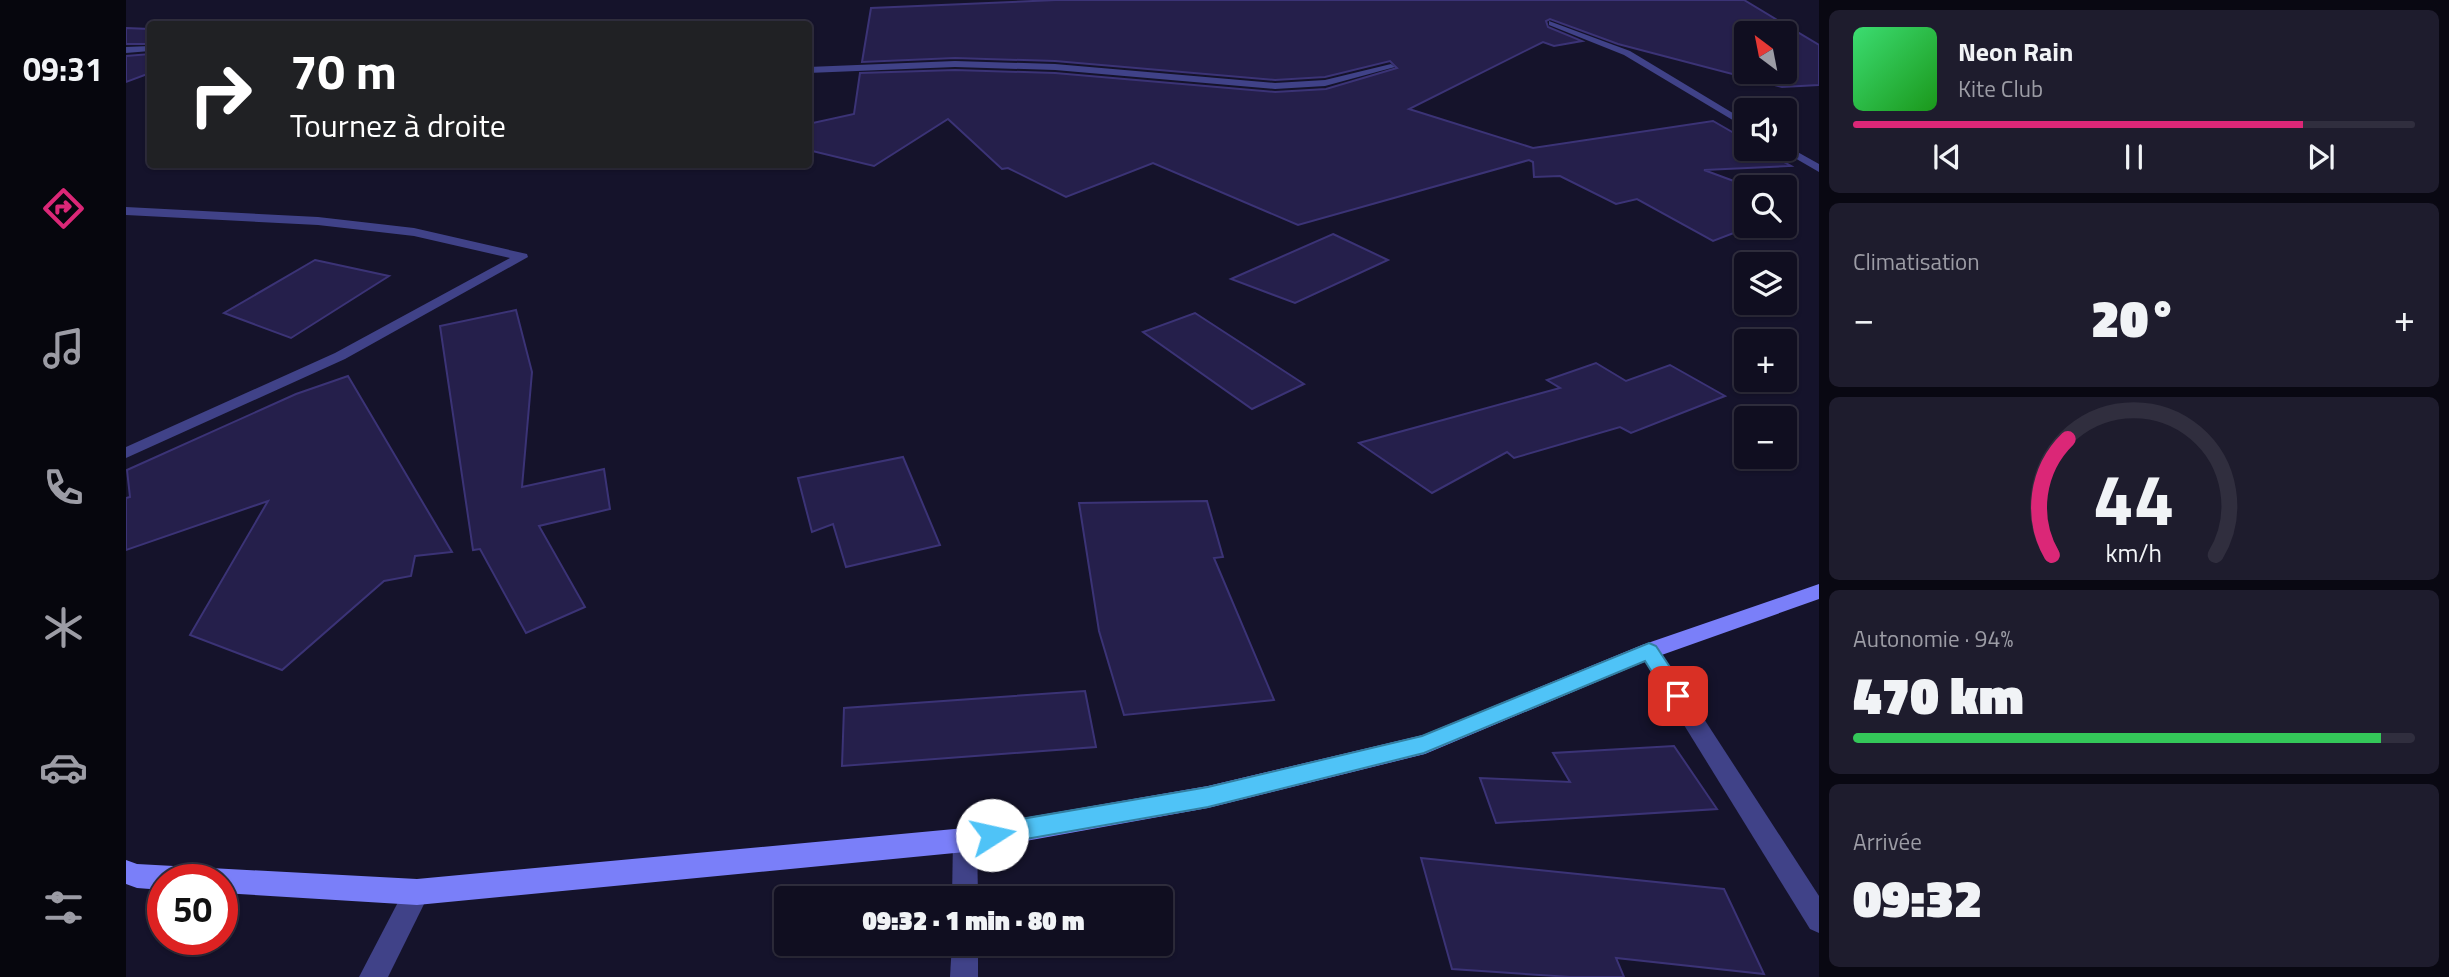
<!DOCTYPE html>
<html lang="fr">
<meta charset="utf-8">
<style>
body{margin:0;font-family:"Titillium Web",sans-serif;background:#1e1c2d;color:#f1f3f6;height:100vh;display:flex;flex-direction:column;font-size:26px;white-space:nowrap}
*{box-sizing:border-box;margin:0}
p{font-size:23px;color:#9c9ca5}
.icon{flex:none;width:38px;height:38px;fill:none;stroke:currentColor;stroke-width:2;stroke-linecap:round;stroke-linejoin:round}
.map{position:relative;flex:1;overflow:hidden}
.drawer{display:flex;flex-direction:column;gap:10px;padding:10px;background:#090812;width:630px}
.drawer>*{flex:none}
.hud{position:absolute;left:21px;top:21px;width:665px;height:147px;border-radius:7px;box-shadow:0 2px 5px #0004,0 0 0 2px #302e3e;background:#202124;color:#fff;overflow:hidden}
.needle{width:46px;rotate:328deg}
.controls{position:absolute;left:1608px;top:21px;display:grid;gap:14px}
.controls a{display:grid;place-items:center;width:63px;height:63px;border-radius:7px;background:#100e20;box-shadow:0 2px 5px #0004,0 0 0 2px #302e3e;font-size:35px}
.speed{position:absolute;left:21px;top:864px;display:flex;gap:14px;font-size:35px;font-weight:700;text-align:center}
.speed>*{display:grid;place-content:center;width:91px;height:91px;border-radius:50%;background:#100e20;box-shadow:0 2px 5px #0004,0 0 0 2px #302e3e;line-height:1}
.speed .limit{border:10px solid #d22;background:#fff;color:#111}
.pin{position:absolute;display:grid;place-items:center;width:60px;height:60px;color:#fff;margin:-30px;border-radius:14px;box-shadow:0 4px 10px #0006}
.me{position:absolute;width:77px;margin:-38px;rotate:80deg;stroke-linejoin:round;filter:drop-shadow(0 0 5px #0008)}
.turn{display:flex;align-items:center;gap:24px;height:147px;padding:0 28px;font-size:32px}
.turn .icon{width:91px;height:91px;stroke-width:2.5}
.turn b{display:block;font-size:49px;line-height:60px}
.big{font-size:52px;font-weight:800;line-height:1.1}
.drawer .widget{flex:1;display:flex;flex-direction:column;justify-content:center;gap:10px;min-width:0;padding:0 24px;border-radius:10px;background:#1e1c2d}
.drawer .dial{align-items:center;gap:0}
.dial svg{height:182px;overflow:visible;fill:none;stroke:#302e3e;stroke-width:7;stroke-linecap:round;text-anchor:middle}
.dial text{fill:#f1f3f6;stroke:none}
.song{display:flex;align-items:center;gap:21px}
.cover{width:84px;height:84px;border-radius:10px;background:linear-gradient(135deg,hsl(140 70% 55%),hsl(120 70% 35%))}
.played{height:7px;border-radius:4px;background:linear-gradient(90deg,#db2777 80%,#302e3e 80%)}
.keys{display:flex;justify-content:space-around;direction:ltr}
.heat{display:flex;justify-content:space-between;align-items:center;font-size:38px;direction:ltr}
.charge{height:10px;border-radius:5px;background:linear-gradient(90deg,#34c759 94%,#302e3e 0)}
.trip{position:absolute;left:648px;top:886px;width:399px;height:70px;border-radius:7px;background:#100e20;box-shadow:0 2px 5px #0004,0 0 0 2px #302e3e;font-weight:800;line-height:70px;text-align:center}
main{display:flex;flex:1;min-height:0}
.tabs{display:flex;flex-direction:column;width:126px;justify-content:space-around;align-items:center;background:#06060d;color:#9c9ca5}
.tabs .icon{width:49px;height:49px}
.tabs .active{color:#db2777}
.tabs b{font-size:32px;color:#f1f3f6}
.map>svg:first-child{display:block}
.building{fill:#251f4b;stroke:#3b3376;stroke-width:2;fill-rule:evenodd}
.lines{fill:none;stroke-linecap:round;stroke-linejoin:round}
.street{fill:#404288;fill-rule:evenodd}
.secondary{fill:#7a7ff9;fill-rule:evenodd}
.route{fill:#4fc3f7;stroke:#337fa1;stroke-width:2}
</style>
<main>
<nav class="tabs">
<b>09:31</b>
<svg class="icon active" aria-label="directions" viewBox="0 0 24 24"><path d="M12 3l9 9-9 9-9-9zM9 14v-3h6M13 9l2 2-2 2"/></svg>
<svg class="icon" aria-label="music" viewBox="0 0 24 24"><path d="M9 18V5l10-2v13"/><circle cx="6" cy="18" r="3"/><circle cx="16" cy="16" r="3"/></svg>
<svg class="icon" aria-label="phone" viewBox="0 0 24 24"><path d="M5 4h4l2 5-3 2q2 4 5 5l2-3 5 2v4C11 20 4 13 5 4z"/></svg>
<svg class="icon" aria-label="climate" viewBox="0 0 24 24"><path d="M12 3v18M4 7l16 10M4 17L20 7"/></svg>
<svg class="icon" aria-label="car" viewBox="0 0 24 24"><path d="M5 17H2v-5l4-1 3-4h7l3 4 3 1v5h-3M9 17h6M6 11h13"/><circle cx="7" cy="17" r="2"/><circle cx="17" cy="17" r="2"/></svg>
<svg class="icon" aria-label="filters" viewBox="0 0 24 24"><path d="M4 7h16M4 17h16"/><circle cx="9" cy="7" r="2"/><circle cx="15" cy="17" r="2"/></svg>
</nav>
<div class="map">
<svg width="1693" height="977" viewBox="0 0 1693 977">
<rect width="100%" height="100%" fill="#15132b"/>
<g class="building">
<path d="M930,0H1618L1693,45V85L1656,87L1492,44L1424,19L1420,21L1422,27L1456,41L1428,46L1417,42L1283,109L1407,148L1587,121L1620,140V149H1635L1665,166L1578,170L1624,187H1620V226H1626L1587,241L1511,199L1490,204L1434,176L1408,177L1407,162L1403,160L1172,225L1027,163L940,197L882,168L876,169L822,119L748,166L682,150V124L728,114L734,73L829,70L929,73L1149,92L1200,89L1271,68L1264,61L1199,77L1149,80L929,61L829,58L736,62L745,8ZM1620,33H1659V72H1620Z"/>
<path d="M0,28L24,29V44H0Z"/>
<path d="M24,54V73L0,82V56Z"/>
<path d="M1207,234L1262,260L1169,303L1105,279Z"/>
<path d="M189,260L263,276L165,338L98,313Z"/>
<path d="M390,310L406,372L396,487L478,469L484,509L413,526L459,607L400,633L354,549L347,550L314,326Z"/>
<path d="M1069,313L1178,384L1126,409L1017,332Z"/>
<path d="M1470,363L1500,381L1544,365L1599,396L1505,433L1494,427L1388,458L1381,452L1306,493L1233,443L1434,388L1421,380Z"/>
<path d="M222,376L326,552L289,556L285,576L258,581L156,670L64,635L142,501L0,550V498L4,497L1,470L170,394Z"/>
<path d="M777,457L814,545L720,567L707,524L686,532L672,478Z"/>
<path d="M1081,501L1097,557L1088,558L1148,700L998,715L973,631L953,503Z"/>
<path d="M959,691L970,747L716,766L718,708Z"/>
<path d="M1548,746L1591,809L1370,823L1354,778L1444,782L1427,753Z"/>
<path d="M1295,858L1598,889L1638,974L1490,958L1498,977H1444L1326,969Z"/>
</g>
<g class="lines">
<g class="street">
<path d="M1423,21L1504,51L1620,121V128L1498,55L1423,25Z"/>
<path d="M24,46V51L0,53V47Z"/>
<path d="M829,61L929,64L1149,83L1199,80L1265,64L1269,67L1199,86L1149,89L929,70L829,67L682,73V67Z"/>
<path d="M1659,145L1693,164V172L1655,150L1659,149Z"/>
<path d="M0,207L192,217L288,228L401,254L402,257L219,359L0,458V447L209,353L384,258L288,236L192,225L0,215Z"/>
<path d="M1523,643L1530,645L1693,896V933L1684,929L1516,657L1513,651L1516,645Z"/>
<path d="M839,828L848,832L851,840L852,898H826L827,840L830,832Z"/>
<path d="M291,879L300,883L304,892L262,977H233L282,883Z"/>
<path d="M826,943H852V977H824Z"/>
</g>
<path class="secondary" d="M1693,584V599L1530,657L1299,754L1082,808L839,852L291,905L96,893V880H37V890L11,888L0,884V860L11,864L291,879L839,828L1082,786L1297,735L1516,645Z"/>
</g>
<path class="route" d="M1523,643L1530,646L1559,690L1561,696L1559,702L1552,704L1545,702L1519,661L1298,753L1082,807L866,845L859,842L855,835L859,828L866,824L1082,787L1296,736Z"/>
</svg>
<div class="controls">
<a><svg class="needle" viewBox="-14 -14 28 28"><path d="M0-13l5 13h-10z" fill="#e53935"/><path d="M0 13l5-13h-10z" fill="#9c9ca5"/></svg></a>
<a><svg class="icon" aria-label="sound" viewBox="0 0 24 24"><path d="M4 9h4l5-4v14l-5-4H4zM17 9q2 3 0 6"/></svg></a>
<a><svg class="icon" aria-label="search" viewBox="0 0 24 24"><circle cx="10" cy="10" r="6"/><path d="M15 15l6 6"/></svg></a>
<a><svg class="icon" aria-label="layers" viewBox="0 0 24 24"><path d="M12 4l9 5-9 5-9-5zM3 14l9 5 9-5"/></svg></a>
<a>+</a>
<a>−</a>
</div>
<div class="speed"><div class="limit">50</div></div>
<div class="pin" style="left:1552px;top:696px;background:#d93025"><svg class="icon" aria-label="arrive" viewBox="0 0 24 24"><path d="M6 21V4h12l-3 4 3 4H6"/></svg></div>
<svg class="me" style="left:866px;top:835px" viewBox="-20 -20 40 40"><circle r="19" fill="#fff"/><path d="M0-13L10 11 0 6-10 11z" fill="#4fc3f7"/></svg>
<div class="trip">09:32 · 1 min · 80 m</div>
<div class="hud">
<div class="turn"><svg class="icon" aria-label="right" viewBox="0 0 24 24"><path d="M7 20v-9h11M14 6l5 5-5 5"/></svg><div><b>70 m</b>Tournez à droite</div></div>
</div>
</div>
<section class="drawer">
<div class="widget">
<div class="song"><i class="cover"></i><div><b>Neon Rain</b><p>Kite Club</p></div></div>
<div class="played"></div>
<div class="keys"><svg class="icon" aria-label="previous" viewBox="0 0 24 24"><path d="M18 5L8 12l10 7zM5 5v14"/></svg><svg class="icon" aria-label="pause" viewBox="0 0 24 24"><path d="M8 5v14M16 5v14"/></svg><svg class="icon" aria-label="next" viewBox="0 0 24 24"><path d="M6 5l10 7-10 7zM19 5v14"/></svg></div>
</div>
<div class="widget"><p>Climatisation</p>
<div class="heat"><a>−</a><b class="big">20°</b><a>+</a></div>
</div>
<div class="widget dial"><svg viewBox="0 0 100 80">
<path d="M14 69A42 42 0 1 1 86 69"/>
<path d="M14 69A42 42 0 0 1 21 18" stroke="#db2777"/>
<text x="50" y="56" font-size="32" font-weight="700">44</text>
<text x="50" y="72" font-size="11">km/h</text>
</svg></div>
<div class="widget"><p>Autonomie · 94%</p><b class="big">470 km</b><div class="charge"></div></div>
<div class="widget"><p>Arrivée</p><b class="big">09:32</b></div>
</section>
</main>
